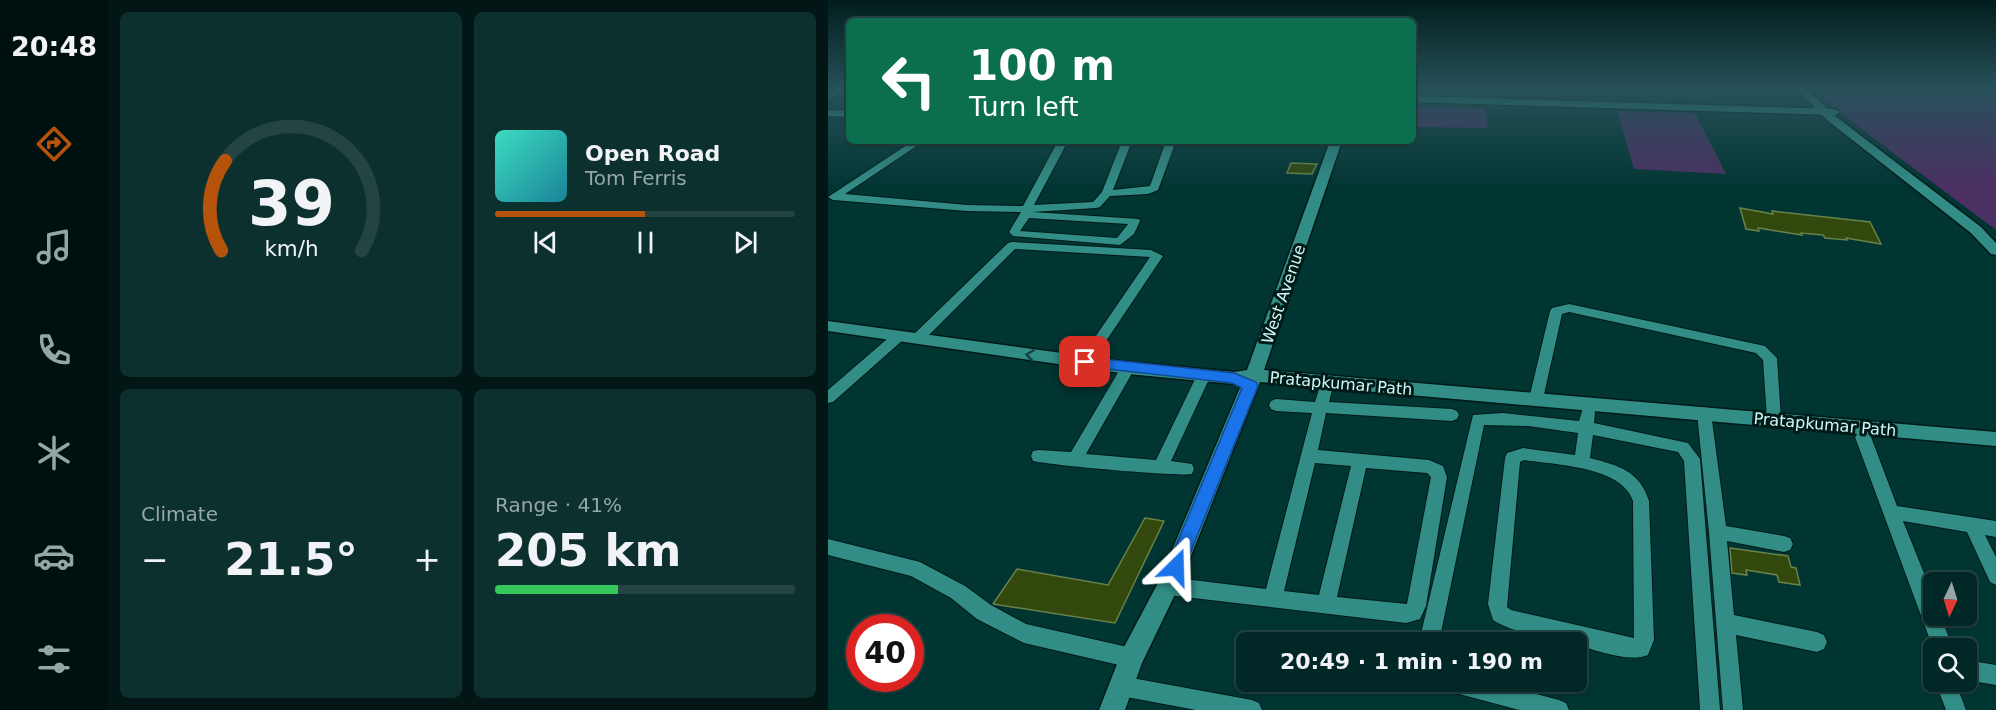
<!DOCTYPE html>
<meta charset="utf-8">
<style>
body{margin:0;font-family:"DejaVu Sans",sans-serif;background:#0b302e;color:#f1f3f6;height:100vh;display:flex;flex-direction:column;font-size:22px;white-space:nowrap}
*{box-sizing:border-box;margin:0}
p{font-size:20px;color:#96a6a7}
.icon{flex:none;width:33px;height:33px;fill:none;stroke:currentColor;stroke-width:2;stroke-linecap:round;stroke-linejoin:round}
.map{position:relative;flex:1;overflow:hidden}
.panel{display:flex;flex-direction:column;gap:12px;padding:12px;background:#011615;width:720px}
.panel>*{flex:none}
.banner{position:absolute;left:18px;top:18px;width:570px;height:126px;border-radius:9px;box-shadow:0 2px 4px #0004,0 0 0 2px #234443;background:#0b6e4f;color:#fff;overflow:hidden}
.needle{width:39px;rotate:184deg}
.controls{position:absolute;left:1095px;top:572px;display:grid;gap:12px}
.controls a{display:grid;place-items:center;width:54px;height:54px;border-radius:9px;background:#012826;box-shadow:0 2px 4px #0004,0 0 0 2px #234443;font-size:30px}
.speed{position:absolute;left:18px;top:614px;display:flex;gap:12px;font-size:30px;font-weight:700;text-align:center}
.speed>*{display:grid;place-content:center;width:78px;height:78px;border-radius:50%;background:#012826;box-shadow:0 2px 4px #0004,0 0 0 2px #234443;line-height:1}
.speed .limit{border:9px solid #d22;background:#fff;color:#111}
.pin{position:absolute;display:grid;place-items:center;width:51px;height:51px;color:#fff;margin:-26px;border-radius:12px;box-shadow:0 3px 9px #0006}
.me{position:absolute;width:66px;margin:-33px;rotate:22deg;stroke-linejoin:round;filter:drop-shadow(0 0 4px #0008)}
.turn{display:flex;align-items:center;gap:21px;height:126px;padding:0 24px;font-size:27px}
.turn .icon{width:78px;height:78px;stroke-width:2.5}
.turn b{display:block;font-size:42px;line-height:51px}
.big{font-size:45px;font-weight:600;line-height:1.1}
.panel .widget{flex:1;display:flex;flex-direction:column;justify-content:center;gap:9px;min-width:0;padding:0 21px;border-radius:9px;background:#0b302e}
.panel .dial{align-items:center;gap:0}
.dial svg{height:156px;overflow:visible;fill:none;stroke:#234443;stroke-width:7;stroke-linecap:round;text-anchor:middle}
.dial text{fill:#f1f3f6;stroke:none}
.song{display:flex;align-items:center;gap:18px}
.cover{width:72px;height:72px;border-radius:9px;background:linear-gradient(135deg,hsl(170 70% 55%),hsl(190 70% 35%))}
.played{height:6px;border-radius:3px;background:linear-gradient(90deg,#b45309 50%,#234443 50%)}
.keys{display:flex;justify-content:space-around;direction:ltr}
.heat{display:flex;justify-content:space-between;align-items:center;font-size:33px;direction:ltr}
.charge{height:9px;border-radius:4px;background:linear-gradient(90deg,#34c759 41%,#234443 0)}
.panel .tiles{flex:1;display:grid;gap:12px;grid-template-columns:repeat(2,1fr)}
.trip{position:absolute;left:408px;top:632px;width:351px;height:60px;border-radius:9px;background:#012826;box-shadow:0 2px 4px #0004,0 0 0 2px #234443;font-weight:600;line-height:60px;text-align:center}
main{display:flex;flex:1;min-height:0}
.tabs{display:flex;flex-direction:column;width:108px;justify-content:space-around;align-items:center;background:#00100f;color:#96a6a7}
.tabs .icon{width:42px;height:42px}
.tabs .selected{color:#b45309}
.tabs b{font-size:27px;color:#f1f3f6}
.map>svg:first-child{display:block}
.green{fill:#4c2f63}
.building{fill:#32480d;stroke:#69824a;stroke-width:1.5}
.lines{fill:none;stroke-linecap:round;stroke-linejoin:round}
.minor-casing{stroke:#001a18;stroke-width:2}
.tertiary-casing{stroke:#001a18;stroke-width:3}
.secondary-casing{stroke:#001a18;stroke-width:3}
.minor{fill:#328d86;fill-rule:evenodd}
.tertiary{fill:#328d86;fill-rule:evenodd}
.secondary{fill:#328d86;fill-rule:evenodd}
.oneway{stroke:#12423e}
.route{fill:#1a73e8;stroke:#114b97;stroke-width:1.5}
.labels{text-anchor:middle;stroke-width:6;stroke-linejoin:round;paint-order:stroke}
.street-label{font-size:16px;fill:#d0f9f5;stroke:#001a18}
</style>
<main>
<nav class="tabs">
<b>20:48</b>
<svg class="icon selected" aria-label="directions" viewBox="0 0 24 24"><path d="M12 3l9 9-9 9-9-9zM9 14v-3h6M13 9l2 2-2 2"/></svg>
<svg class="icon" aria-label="music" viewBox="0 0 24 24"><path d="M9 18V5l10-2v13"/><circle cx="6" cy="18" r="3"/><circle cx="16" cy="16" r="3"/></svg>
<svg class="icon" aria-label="phone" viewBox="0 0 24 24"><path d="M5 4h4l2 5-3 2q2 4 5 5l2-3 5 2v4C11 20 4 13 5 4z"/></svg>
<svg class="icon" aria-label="climate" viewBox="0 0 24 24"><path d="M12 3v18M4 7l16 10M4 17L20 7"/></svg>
<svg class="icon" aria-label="car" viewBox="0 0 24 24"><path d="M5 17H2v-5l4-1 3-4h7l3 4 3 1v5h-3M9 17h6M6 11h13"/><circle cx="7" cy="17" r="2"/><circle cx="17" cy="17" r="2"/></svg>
<svg class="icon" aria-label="filters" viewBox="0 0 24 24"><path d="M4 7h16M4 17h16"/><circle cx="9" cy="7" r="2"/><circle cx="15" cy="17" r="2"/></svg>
</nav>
<section class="panel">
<div class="tiles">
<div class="widget dial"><svg viewBox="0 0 100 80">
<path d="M14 69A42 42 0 1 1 86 69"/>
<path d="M14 69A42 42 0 0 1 16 23" stroke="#b45309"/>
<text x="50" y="56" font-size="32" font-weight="700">39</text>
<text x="50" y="72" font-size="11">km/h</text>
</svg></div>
<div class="widget">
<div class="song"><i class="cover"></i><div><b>Open Road</b><p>Tom Ferris</p></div></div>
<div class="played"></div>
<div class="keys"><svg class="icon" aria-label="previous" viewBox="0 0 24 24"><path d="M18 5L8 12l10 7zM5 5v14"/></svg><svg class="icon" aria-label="pause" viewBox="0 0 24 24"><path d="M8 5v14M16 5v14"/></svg><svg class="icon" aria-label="next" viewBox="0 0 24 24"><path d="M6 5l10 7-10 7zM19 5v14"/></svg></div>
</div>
<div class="widget"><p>Climate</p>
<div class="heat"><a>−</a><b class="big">21.5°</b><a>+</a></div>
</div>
<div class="widget"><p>Range · 41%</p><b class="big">205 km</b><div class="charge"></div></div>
</div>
</section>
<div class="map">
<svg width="1168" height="710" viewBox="0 0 1168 710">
<rect width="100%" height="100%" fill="#013532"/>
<g class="green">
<path d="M987,89H1168V230L1004,107Z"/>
<path d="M585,107L657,108L660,128L585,127Z"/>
<path d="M789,111L867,113L898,174L806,169Z"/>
</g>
<g class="building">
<path d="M463,163L489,164L484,174L459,173Z"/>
<path d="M912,208L945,214L944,211L1042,222L1053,244L1018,238L1019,240L997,238L995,235L973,233L974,235L930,228L931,231L918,229Z"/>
<path d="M317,518L336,521L287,623L165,604L189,569L280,585Z"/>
<path d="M902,548L960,556L963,567L968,568L972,585L951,582L949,575L918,570L919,575L904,573Z"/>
</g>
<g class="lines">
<defs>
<g id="minor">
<path d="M11,89H21L0,99V94Z"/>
<path d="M0,110L21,111V117L0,116Z"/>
<path d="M85,141H96L17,194L139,205L195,206L230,141H240L206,205L265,202L274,192L294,141H304L285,190L322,186L338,141H348L330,190L320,194L282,196L272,207L268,208L204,212L311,219L312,221L306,234L292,245L185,236L181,232L193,212L139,211L5,200L0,197ZM201,218L300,224L289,238L192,231Z"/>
<path d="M184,242L323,250L335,256L262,365H252L250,362L322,257L187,249L94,342H84L82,339L84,336L180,243Z"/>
<path d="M741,304L937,346L949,358L953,419L951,423H941L939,419L935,360L928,353L741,312L734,314L715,399L713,403H703L701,399L722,311L724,308Z"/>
<path d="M71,332L76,333L78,336L76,339L5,402L0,403V390L66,333Z"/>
<path d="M300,363L307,368L258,454L328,460L369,375L371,371H381L383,375L343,461L364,464L366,469L364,474C353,477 220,465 205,461L203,456L205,451L211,450L243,452L295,364Z"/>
<path d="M497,385L502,386L504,390L501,402L624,409L629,411L631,415L629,419L624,421L498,413L490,450L601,460L615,466L619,477L598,606L592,619L578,623L340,595L334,592L331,586L334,580L340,577L438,589L484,413L448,411L443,409L441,405L443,401L448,399L487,402L492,386ZM487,463L523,466L491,595L456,591ZM538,468L599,473L603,477L579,604L509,597Z"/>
<path d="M760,406L765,408L767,412L766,423L860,443L872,459L892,710H872L856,461L850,452L765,435L762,458C791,466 811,470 821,501L826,640L820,655C799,663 769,650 748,645V642C727,642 683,632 665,620L660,604L677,458L679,453L695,448L747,455L750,433L700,426L656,425L611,642H591L645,415L675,413L751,421L755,408ZM696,460C727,465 794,466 805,501L806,638L683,610L679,607L692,462Z"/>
<path d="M876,407L881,409L883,413L898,526L956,536L962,538L965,544L962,550L956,552L899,541L906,615L989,632L996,635L999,642L996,649L989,652L908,635L915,710H895L881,532L869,413L871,409Z"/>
<path d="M1035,431L1040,433L1043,437L1069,506L1168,521V537L1157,535L1168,557V585L1162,582L1139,532L1075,521L1106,598V615H1112L1125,648H1105L1027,437L1030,433Z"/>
<path d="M0,539L92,562L137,586L163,605L198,624L304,648L311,651L314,658L311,665L304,668L196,643L149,619L123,598L83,576L0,555Z"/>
<path d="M1138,660L1168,665V685L1138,680Z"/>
<path d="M293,676L424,700L431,703L434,710H368L293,696L286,693L283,686L286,679Z"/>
<path d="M610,681H659L731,700L738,703L741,710H691L620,691L613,688Z"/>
<path d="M1107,681H1127L1138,710H1118Z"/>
</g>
<g id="tertiary">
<path d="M585,96L1007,109L1012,112L1007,115L585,102Z"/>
<path d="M502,141H514L436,370L1168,432V446L432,382L351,586L314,663L297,710H271L295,649L332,579L414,383L406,384L300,374L0,331V321L300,362L406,372L419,370Z"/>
</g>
<path id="secondary" d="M969,89H979L1007,116L1153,227L1168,243V255L1163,254L1143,233L999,120Z"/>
</defs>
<use href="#minor" class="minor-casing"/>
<use href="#tertiary" class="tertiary-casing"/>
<use href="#secondary" class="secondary-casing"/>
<use href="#minor" class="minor"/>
<use href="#tertiary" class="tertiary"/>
<use href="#secondary" class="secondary"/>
</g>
<defs><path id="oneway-chevron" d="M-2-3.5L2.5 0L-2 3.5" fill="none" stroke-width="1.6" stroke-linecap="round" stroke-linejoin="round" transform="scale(1.5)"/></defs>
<use class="oneway" href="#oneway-chevron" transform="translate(202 355) rotate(-172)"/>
<linearGradient id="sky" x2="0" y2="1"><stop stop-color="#011d1c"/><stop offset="0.47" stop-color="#27515a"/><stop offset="1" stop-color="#27515a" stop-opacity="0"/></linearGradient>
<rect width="1168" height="188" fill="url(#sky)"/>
<path class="route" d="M257,357L406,373L428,382L430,386L354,573L348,575L341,573L339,567L414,388L404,383L253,366L250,362Z"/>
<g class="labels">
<g class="street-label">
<text transform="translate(455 294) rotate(-71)" y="6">West Avenue</text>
<text transform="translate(513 383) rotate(5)" y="6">Pratapkumar Path</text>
<text transform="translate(997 424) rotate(5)" y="6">Pratapkumar Path</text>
</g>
</g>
</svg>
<div class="controls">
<a><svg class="needle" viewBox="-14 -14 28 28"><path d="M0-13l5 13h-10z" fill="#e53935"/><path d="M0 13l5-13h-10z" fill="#96a6a7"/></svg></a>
<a><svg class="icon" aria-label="search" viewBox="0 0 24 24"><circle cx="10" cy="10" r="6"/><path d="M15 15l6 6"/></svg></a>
</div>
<div class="speed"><div class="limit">40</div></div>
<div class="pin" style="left:257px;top:362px;background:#d93025"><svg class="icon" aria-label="arrive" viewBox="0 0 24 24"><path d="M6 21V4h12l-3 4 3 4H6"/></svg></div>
<svg class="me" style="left:348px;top:567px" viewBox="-20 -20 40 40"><path d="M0-17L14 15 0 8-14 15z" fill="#1a73e8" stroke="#fff" stroke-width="4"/></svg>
<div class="trip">20:49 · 1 min · 190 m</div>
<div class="banner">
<div class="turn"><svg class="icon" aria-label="left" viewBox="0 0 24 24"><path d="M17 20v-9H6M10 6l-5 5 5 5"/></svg><div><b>100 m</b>Turn left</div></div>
</div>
</div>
</main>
